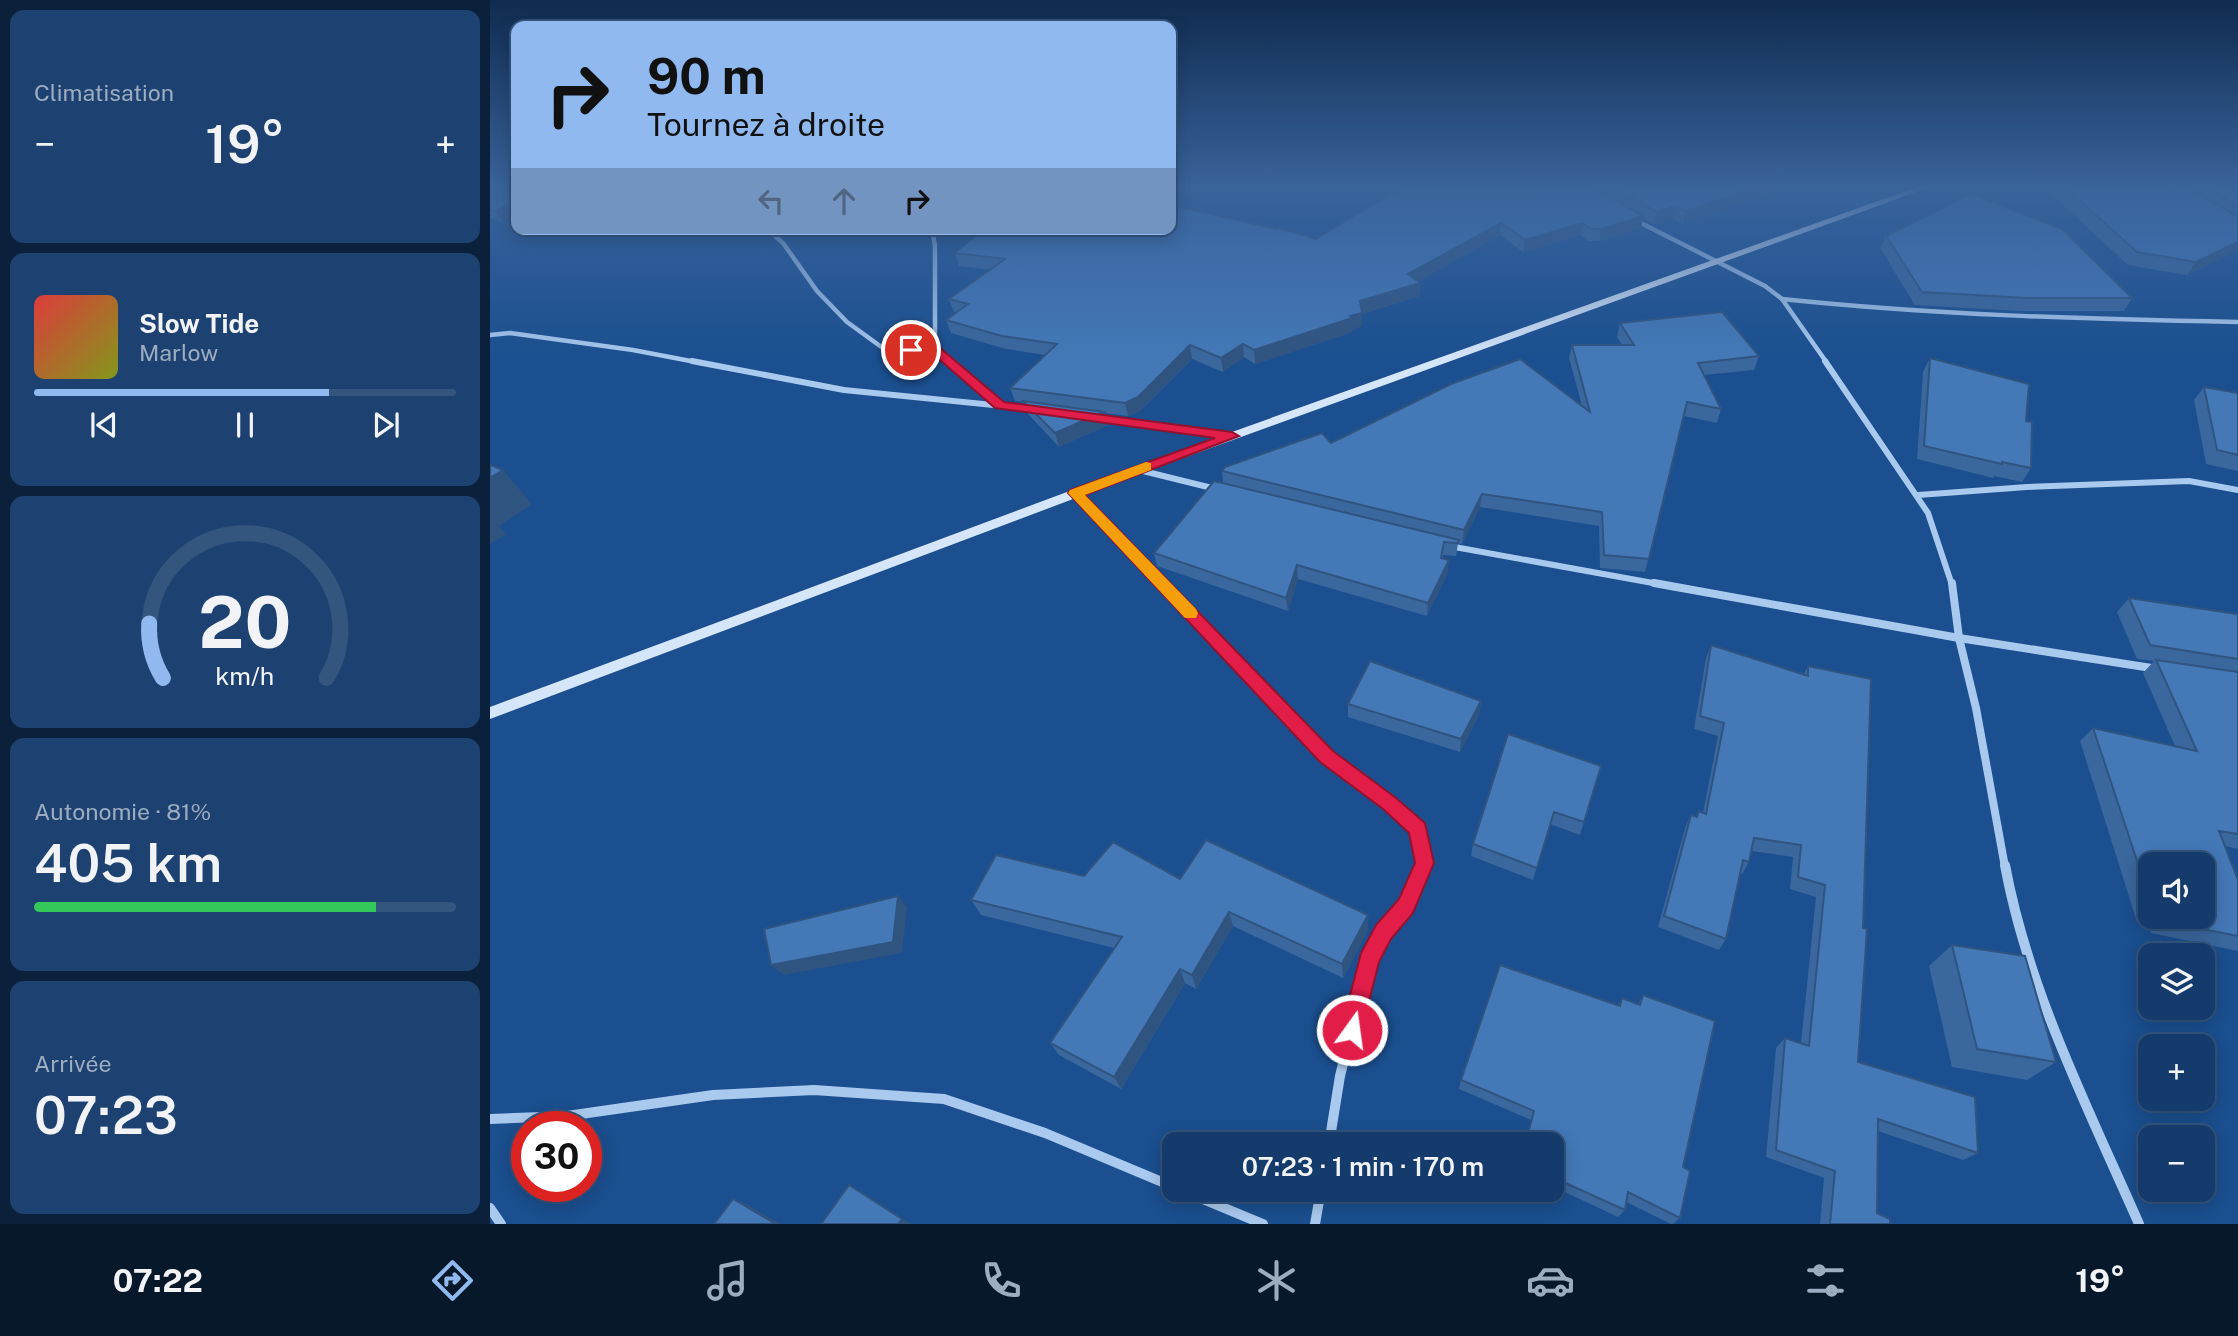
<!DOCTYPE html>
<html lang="fr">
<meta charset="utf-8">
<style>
body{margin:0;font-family:"Public Sans",sans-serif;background:#1d4271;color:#f1f3f6;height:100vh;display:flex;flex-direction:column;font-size:26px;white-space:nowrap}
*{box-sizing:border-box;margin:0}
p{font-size:23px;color:#9dadc1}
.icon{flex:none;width:38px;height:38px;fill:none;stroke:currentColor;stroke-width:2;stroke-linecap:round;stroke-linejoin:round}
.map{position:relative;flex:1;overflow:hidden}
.panel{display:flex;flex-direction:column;gap:10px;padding:10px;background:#0b203b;width:490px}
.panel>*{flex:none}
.guide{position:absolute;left:21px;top:21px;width:665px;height:214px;border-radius:14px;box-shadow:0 4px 18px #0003,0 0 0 2px #33557e;background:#90b9f0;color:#111;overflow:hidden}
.controls{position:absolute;left:1648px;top:852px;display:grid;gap:14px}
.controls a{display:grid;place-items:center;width:77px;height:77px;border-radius:14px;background:#143b6b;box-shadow:0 4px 18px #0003,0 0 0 2px #33557e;font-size:35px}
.speed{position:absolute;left:21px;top:1111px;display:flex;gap:14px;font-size:35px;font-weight:700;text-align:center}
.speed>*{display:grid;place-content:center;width:91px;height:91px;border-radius:50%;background:#143b6b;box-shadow:0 4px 18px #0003,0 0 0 2px #33557e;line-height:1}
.speed .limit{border:10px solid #d22;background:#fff;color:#111}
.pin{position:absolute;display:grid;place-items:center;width:60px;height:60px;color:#fff;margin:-30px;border:4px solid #fff;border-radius:50%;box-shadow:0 2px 7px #0007}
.me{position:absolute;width:77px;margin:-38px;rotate:14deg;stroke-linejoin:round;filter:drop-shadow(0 0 5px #0008)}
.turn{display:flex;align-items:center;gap:24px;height:147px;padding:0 21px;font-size:32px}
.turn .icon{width:91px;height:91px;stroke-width:2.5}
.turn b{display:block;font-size:49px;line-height:60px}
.lanes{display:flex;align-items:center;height:66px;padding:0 21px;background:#0003;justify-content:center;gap:35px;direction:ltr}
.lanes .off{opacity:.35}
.big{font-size:52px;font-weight:600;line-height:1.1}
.panel .card{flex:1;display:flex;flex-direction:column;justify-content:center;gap:10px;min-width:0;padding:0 24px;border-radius:14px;background:#1d4271}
.panel .dial{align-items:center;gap:0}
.dial svg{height:182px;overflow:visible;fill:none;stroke:#33557e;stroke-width:7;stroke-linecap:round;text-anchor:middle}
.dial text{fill:#f1f3f6;stroke:none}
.song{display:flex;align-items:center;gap:21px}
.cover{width:84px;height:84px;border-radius:10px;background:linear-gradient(135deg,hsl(0 70% 55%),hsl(70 70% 35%))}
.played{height:7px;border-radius:4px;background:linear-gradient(90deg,#90b9f0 70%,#33557e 70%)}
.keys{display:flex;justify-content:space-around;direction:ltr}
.heat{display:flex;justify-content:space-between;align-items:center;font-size:38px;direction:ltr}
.charge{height:10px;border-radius:5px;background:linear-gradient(90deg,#34c759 81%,#33557e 0)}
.trip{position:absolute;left:672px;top:1132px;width:402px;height:70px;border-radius:14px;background:#143b6b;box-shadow:0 4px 18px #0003,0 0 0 2px #33557e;font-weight:600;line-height:70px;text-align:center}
.dock{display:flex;height:112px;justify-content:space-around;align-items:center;background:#08182b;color:#9dadc1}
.dock .icon{width:49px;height:49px}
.dock .current{color:#90b9f0}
.dock b{font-size:32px;color:#f1f3f6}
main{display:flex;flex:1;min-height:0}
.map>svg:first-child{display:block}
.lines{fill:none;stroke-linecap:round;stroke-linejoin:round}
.street-far3{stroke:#a9c9ee;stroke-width:4.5}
.street-far2{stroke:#a9c9ee;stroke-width:6}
.street-far1{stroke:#a9c9ee;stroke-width:8}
.street{stroke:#a9c9ee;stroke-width:10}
.secondary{fill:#d6e6fa;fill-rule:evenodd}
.wall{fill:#3a679d;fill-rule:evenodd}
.shaded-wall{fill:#305480}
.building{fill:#4478b7;stroke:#305480;stroke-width:2}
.route{fill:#e11d48;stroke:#92132f;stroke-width:2}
.slow{fill:#f59e0b}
</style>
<main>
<section class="panel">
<div class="card"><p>Climatisation</p>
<div class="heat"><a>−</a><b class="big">19°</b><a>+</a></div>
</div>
<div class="card">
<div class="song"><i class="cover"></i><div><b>Slow Tide</b><p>Marlow</p></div></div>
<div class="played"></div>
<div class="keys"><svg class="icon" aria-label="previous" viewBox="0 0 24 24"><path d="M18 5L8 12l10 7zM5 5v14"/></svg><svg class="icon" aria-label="pause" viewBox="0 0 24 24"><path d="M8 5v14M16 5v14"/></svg><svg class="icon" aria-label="next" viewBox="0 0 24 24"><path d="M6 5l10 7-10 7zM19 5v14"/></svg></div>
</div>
<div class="card dial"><svg viewBox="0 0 100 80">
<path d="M14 69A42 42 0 1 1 86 69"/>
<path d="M14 69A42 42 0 0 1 8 45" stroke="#90b9f0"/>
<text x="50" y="56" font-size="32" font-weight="700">20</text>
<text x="50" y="72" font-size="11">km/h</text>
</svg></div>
<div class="card"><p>Autonomie · 81%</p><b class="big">405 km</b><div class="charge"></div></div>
<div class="card"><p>Arrivée</p><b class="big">07:23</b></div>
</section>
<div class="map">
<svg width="1748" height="1224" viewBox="0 0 1748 1224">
<rect width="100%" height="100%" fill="#1b4f8f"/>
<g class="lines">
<g class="street-far3">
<path d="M1143,219L1275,286L1292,299L1337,363"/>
<path d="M277,229L293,243L327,291L357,322L397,351L445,349"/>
<path d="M442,229L445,246V349L461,363"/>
<path d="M1292,299C1444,315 1595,319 1748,322"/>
<path d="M0,335L20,333L143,350L211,363"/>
</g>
<g class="street-far2">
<path d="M202,361L354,390L544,409"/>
<path d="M459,361L509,405"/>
<path d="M1335,361L1438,513L1462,585"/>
<path d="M608,417L742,436"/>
<path d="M649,470L726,489"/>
<path d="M585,493L673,585"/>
<path d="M1428,495L1537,487L1699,481L1748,490"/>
<path d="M959,546L1174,585"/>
</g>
<g class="street-far1">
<path d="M671,583L837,757L900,804L928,829L932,867"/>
<path d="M1164,583L1469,638L1668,669"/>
<path d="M1462,583L1469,638L1486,708L1515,867"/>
</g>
<g class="street">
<path d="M1515,865C1538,990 1598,1108 1649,1224"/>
<path d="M0,1119L77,1116L223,1095L324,1090L454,1099L555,1133L684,1187"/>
<path d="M839,1144L850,1076L879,960L893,932L916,906L933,865"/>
<path d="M691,1190L773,1224"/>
<path d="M0,1208L11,1224"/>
<path d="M825,1224L831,1190"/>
</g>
<path class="secondary" d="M1427,187H1440L652,473L0,719V707L644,467Z"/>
</g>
<g class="wall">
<path d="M0,187L13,223L0,218Z"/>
<path d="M681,187L687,200L683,206L826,239L912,187H1298L1193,224L1183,219L1164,224L1153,218L1151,229L1109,241H1099L1090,235L1033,252L1010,235L927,282L930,283L929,296L872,314V326L862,329V332L765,364L754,357L733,372L702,359L650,411L638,416L615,413L618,425L569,447L538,414L534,402L525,401L520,388L555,355L516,349L461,333L456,320L467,312H464L459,299L501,270L469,266L465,253L486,235L474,229H681Z"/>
<path d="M1559,187H1677L1680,190L1684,187H1748V250L1697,275L1638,265L1557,190Z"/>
<path d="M1396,236L1642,298L1634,311H1530L1425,305L1390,248Z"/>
<path d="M1130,323L1269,356L1264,370L1214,375L1231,409L1227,423L1194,416L1155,572L1110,568L1109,526L990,507L972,544L968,543L966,556L953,555V559L959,560L957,574L937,616L808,579L798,611L667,566L664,553L733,483L732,471L841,443L1092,406L1079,358L1082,345H1132L1127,337Z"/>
<path d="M1440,358L1536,421L1541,468L1532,482L1504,476L1503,478L1427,459L1433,372Z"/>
<path d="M1714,387L1748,393V471L1716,464L1704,400Z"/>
<path d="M1639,598L1748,615V849L1735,846L1748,880V951L1661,933L1658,924L1647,922L1590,741L1603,728L1685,746L1653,673L1664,661L1647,659L1627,612ZM1661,864L1713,917H1661Z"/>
<path d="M1221,645L1314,674L1318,666L1368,1062L1488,1153L1473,1160L1388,1131L1387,1213L1400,1224H1330L1334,1178L1276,1157L1286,1048L1295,1038L1311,1043L1326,897L1300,889L1303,857L1262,851L1259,862L1252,874L1250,873L1236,939L1229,950L1168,927L1195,828L1201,815L1206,817L1209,811L1213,813L1228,736L1204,729L1216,658Z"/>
<path d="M991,701L989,714L970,752L858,717V704Z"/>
<path d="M1111,766L1090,835L1060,824L1043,880L981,856L983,844Z"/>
<path d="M594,876L690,879L878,915V930L853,978L743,926L706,989L695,983L631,1089L569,1055L560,1043L624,948L491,915L481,900Z"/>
<path d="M1462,945L1566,1062L1537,1080L1462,1067L1439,966Z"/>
<path d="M1153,995L1193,1167L1190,1218L1183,1224H1181L1136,1202L1135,1210L1128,1217L1062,1186V1144H1034L1041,1120L969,1089L971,1080L1128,1006L1132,998L1148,1004Z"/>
</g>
<g class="shaded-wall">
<path d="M685,187L687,200L681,209V193Z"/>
<path d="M1267,187H1298L1193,224L1196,211Z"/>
<path d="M26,201V217L13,223L5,211Z"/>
<path d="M1186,206L1183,219L1164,224L1167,212Z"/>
<path d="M1153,216L1151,229L1109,241L1111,229Z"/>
<path d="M1011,223L1010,235L918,287L930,283L929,296L872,314V326L862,329V332L765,364L764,350L860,316L870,301Z"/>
<path d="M1092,223L1090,235L1033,252L1035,240Z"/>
<path d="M1748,242V250L1697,275L1706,262Z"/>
<path d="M753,344L754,357L733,372L731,358Z"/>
<path d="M700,345L702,359L650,411L638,416L635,403Z"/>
<path d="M614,412L618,425L569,447L565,433Z"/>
<path d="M13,470L42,504L9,526L16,534L0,544V478Z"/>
<path d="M992,494L990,507L972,544L974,530Z"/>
<path d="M959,560L957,574L937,616L938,603Z"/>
<path d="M807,565L808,579L798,611L796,598Z"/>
<path d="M991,701L989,714L970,752L971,739Z"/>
<path d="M408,896L417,907L412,953L293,975L281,965Z"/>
<path d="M739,912L743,926L706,989L702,975Z"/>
<path d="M878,915V930L853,978L852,964Z"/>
<path d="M690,969L695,983L631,1089L624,1077Z"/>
<path d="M359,1185L372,1192L421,1224H408Z"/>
<path d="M243,1199L258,1205L290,1224H286Z"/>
</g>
<g class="building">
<path d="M0,187H26V201L5,211L0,209Z"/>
<path d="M912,187H1102L1153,216L1111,229H1102L1092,223L1035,240L1011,223L918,274L930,283L870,301L872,313L860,316L862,318L764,350L753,344L731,358L700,345L648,397L635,403L520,388L567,344L512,336L456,320L478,304L459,299L515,259L465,253L493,229H681V205L786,229L789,228L826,239Z"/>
<path d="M1120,187H1267L1196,211L1186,206L1167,212Z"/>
<path d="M1575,187H1677L1680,190L1684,187H1698L1748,217V242L1706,262L1647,252Z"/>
<path d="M1716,187H1748V207Z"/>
<path d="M1481,194L1572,229L1642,298H1537L1432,292L1396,236Z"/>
<path d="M1232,312L1269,356L1208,363L1231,409L1197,402L1159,559L1114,555L1112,512L992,494L974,530L732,471L735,467L832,433L841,443L961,384L1030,359L1100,412L1082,345H1144L1130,323Z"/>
<path d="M1440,358L1539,384L1536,421L1542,422L1541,468L1512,462V464L1434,446Z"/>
<path d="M1714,387L1748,393V455L1727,450Z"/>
<path d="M533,401L614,412L565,433Z"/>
<path d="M0,465L13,470L0,478Z"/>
<path d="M724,481L969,540L967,543L954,542L951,558L959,560L938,603L807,565L796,598L664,553Z"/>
<path d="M1639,598L1747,614L1748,615V659L1660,645Z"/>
<path d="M1221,645L1318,676V666L1381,679L1373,928L1377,929L1368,1062L1485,1097L1488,1153L1388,1119L1387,1213L1400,1219V1224H1340L1345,1171L1286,1150L1295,1038L1319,1046L1335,885L1308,877L1311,845L1264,838L1259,862L1253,860L1236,939L1174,916L1201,815L1207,817L1209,811L1216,814L1234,723L1210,716Z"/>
<path d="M1666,660L1748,672V834L1729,831L1748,880V936L1677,922L1676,917H1713V864H1661V903L1603,728L1707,751Z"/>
<path d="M880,661L991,701L971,739L858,704Z"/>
<path d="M1018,734L1111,766L1094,822L1064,812L1047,868L983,844Z"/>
<path d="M716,840L878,915L852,964L739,912L702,975L690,969L624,1077L560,1043L632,937L481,900L506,855L594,876L623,842L690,879Z"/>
<path d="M408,896L403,942L281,965L274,929Z"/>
<path d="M1462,945L1535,956L1566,1062L1487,1049Z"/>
<path d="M1010,965L1130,1006L1132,998L1150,1005L1153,995L1225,1021L1193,1167L1200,1171L1190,1218L1138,1192L1135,1210L1062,1177V1144H1035L1044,1111L971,1080Z"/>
<path d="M359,1185L412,1219L408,1224H331Z"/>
<path d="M243,1199L286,1224H224Z"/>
</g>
<linearGradient id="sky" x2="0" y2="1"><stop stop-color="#0f2b4f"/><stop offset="0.52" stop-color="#39639b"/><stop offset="1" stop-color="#39639b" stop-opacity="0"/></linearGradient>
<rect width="1748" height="359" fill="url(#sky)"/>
<path class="route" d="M421,346L449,347L514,402L742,432L749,436L595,495L843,751L906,798L935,823L944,863L923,913L901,939L889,962L870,1037L862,1041L854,1037L851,1030L871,953L886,925L909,899L925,863L919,833L893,809L830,762L578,493L580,490L725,438L505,408L442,353H416V347Z"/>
<path class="slow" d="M656,462L661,463V470L595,495L706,609L708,613L706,618H695L578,493L580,490Z"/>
</svg>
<div class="controls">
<a><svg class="icon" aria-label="sound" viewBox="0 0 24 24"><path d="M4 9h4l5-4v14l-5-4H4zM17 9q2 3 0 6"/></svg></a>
<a><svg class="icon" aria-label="layers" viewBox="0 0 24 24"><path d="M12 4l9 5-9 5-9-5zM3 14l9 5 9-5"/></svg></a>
<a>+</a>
<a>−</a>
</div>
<div class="speed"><div class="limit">30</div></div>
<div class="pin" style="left:421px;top:350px;background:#d93025"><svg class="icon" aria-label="arrive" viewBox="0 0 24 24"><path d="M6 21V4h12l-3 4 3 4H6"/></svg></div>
<svg class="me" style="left:862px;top:1030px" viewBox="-20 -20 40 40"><circle r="17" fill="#e11d48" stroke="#fff" stroke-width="3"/><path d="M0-11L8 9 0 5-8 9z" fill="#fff"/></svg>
<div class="trip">07:23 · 1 min · 170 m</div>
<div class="guide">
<div class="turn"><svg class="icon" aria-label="right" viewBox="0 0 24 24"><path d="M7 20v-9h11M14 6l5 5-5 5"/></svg><div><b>90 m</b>Tournez à droite</div></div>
<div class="lanes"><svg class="icon off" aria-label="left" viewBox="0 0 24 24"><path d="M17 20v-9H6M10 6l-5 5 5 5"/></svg><svg class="icon off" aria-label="ahead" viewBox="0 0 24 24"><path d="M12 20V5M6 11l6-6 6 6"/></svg><svg class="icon" aria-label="right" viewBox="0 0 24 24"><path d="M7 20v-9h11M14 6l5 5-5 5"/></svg></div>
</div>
</div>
</main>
<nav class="dock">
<b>07:22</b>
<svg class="icon current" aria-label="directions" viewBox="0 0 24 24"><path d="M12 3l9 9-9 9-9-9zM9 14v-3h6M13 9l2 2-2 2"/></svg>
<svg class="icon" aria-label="music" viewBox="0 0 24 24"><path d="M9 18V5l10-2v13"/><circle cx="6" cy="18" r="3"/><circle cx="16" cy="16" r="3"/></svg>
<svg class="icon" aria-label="phone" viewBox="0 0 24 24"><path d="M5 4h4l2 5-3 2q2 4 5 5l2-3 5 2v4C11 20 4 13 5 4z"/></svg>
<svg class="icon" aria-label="climate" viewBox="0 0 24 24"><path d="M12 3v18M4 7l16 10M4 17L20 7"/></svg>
<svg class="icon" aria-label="car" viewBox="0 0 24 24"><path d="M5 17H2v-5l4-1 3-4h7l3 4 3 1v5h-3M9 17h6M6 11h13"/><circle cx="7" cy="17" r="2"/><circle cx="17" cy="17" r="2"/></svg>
<svg class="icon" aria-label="filters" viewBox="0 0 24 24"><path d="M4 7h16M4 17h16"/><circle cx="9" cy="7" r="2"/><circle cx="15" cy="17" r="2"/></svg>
<b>19°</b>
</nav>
